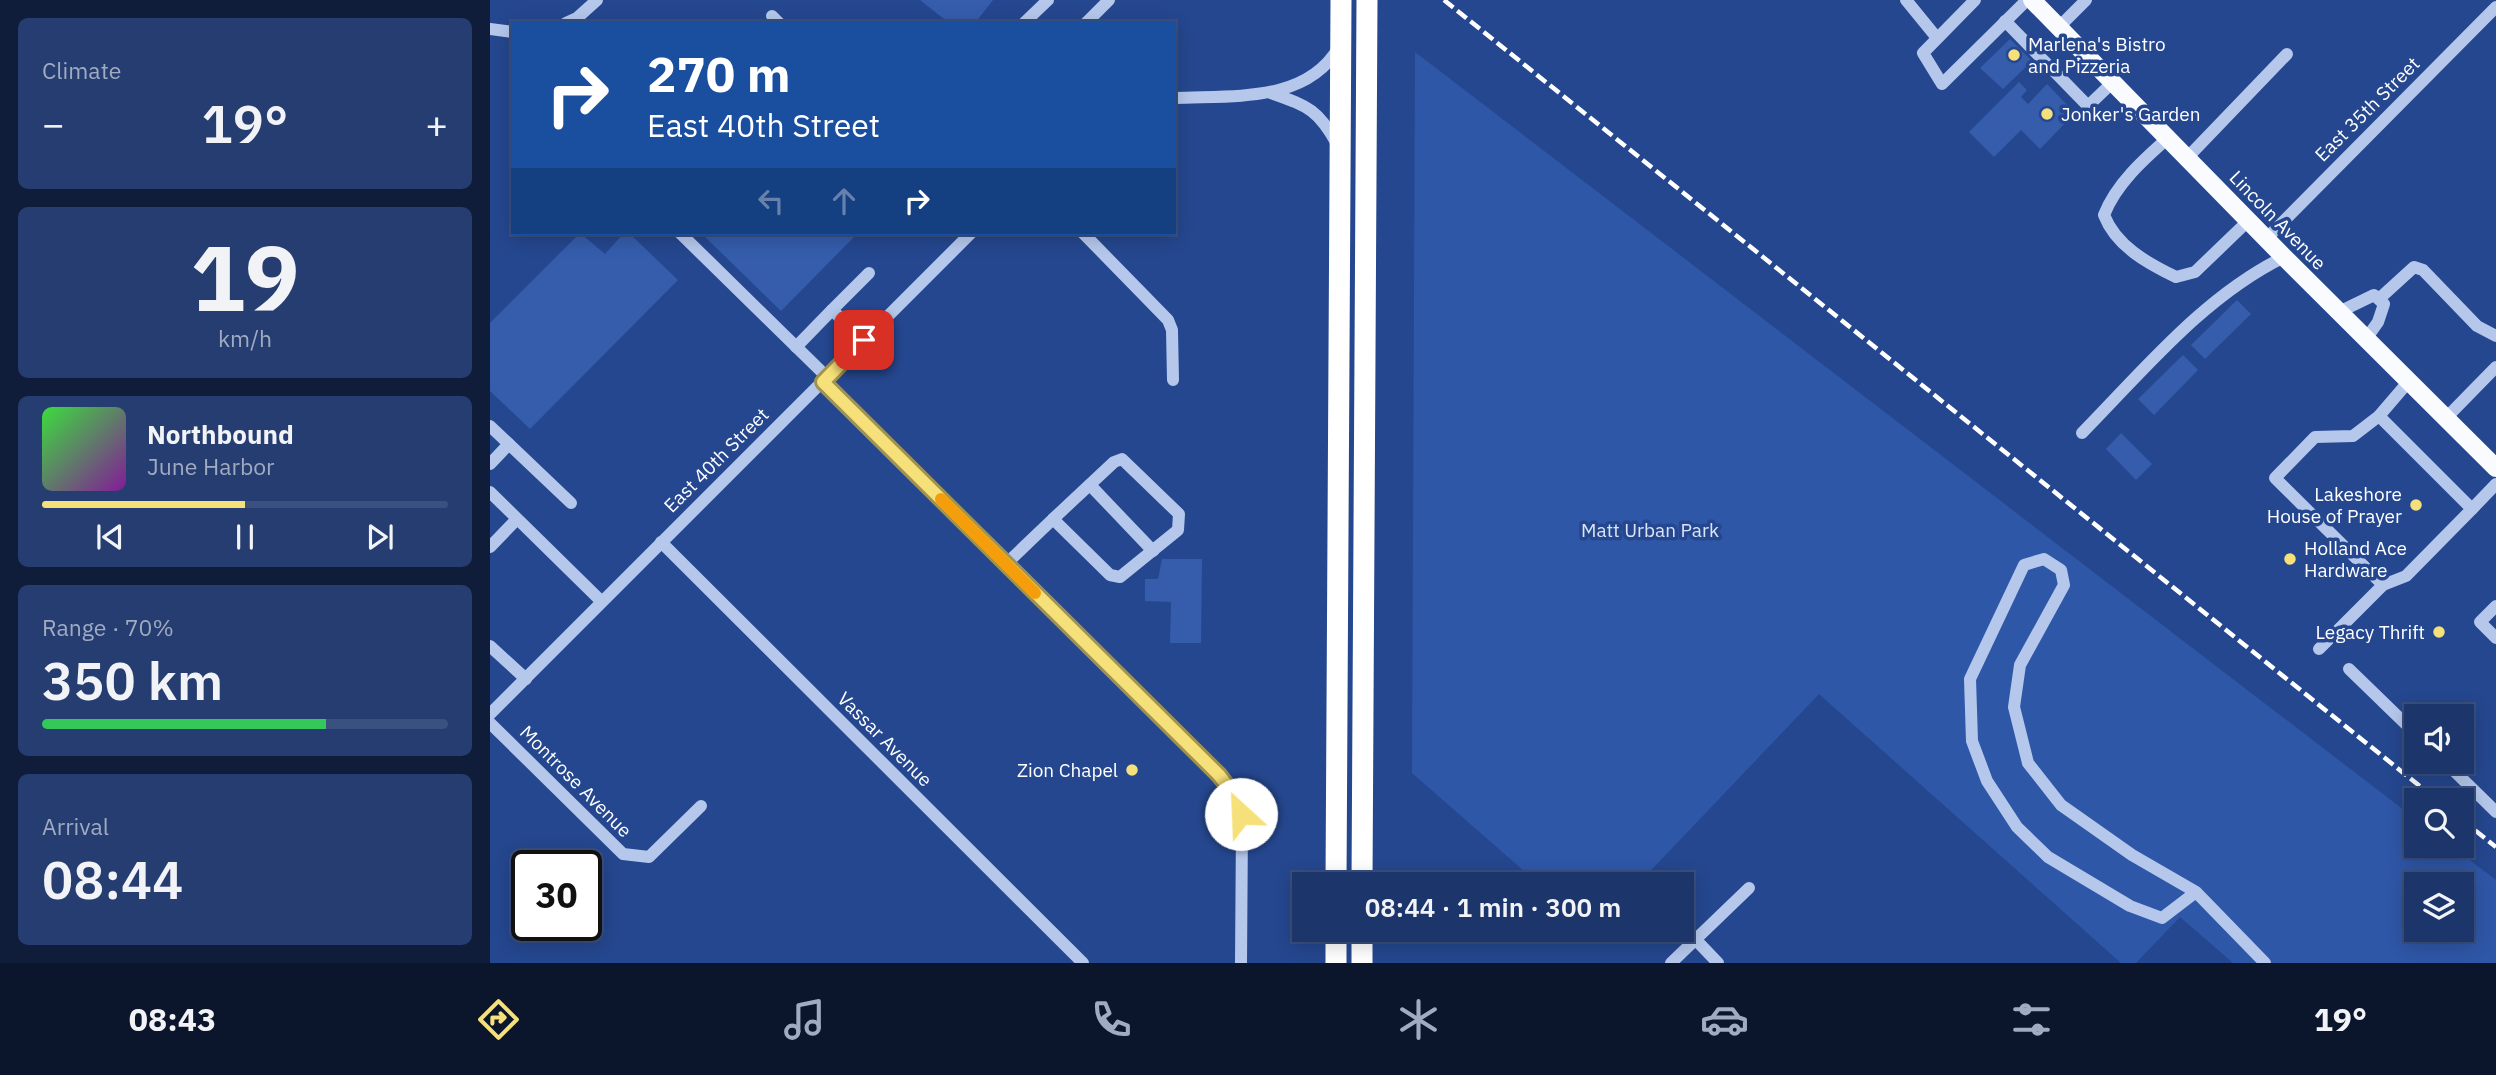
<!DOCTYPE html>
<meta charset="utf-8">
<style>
body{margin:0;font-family:"IBM Plex Sans",sans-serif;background:#253d71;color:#f1f3f6;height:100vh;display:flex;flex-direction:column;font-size:26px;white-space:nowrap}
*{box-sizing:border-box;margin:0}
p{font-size:23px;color:#a0abc1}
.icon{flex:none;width:38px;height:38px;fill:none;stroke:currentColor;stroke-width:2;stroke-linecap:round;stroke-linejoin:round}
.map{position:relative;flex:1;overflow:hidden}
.details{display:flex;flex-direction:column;gap:18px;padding:18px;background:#0f1d3b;width:490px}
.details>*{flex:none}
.top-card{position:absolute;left:21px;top:21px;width:665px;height:214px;border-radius:0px;box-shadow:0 4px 18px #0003,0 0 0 2px #3a507e;background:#1a4fa0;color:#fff;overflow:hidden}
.fabs{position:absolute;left:1914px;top:704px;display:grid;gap:14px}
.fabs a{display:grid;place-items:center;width:70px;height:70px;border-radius:0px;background:#1c356b;box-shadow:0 4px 18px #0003,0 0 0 2px #3a507e;font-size:35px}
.speed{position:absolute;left:21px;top:850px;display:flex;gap:14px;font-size:35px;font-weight:700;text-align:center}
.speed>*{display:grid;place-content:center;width:91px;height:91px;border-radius:50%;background:#1c356b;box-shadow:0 4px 18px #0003,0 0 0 2px #3a507e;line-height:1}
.speed .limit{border:4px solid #111;border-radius:10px;background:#fff;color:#111}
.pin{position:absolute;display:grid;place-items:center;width:60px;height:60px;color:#fff;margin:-30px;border-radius:14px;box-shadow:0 4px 10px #0006}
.me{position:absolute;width:77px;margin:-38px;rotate:335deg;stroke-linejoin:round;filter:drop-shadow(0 0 5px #0008)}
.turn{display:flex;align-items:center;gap:24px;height:147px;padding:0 21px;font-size:32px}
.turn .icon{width:91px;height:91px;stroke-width:2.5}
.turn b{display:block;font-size:49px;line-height:60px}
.lanes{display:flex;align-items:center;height:66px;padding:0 21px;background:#0003;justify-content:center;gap:35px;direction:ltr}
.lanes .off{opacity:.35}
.big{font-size:52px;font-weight:600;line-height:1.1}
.details .card{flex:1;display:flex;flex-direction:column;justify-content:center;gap:10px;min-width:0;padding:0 24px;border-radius:10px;background:#253d71}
.details .dial{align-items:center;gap:0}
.dial b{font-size:91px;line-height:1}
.song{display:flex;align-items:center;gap:21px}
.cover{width:84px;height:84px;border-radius:10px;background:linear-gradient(135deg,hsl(120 70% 55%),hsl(290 70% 35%))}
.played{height:7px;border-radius:4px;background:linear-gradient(90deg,#f6e079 50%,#3a507e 50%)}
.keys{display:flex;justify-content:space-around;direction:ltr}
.heat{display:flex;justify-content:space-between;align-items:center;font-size:38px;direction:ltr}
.charge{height:10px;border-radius:5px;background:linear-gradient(90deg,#34c759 70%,#3a507e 0)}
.trip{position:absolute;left:802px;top:872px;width:402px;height:70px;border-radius:0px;background:#1c356b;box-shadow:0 4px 18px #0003,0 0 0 2px #3a507e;font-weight:600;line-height:70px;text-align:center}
.menu{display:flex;height:112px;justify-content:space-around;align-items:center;background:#0b152b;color:#a0abc1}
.menu .icon{width:49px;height:49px}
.menu .current{color:#f6e079}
.menu b{font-size:32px;color:#f1f3f6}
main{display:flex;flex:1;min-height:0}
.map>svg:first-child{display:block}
.green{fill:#2f57a7;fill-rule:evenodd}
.building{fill:#355dac}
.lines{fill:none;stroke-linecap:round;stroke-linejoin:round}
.minor{stroke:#b5c8ec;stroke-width:12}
.major{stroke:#fafbff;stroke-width:18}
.highway{stroke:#fff;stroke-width:21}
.rail{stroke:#fff;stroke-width:4.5;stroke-dasharray:12 5;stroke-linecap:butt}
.route-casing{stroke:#a0924f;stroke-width:18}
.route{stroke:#f6e079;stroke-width:12}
.slow{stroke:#f59e0b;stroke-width:12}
.poi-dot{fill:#f6e079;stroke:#25478f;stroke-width:2.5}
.labels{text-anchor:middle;stroke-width:7;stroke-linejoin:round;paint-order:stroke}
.poi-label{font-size:19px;fill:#fff;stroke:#25478f;text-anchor:start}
.street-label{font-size:19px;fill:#fff;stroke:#25478f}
.park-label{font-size:19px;fill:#dae5f9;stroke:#25478f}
</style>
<main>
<section class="details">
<div class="card"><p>Climate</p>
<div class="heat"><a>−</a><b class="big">19°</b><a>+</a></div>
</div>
<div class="card dial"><b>19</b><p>km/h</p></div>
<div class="card">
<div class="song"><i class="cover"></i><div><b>Northbound</b><p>June Harbor</p></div></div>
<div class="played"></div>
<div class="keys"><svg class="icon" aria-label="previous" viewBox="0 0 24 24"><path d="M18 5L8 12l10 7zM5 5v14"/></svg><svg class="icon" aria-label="pause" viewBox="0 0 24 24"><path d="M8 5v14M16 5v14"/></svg><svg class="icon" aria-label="next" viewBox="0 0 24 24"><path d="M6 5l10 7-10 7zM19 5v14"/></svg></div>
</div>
<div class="card"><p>Range · 70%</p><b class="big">350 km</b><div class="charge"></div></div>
<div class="card"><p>Arrival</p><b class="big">08:44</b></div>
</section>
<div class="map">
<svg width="2006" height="963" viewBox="0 0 2006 963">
<rect width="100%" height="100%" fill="#25478f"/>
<path class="green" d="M925,52L1927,820V845H1960L2006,880V963H1743L1690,917L1646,963H1631L1329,694L1148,884H1049L922,773ZM1927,884H1972V929H1927Z"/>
<g class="building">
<path d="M430,0H503L485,23H459Z"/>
<path d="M1520,39L1542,61L1513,89L1490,68Z"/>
<path d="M1529,82L1537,90L1531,97L1538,104L1557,84L1585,113L1550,149L1531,130L1504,157L1479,132Z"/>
<path d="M90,233L115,254L134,233H139L188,280L40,429L0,391V323Z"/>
<path d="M211,233H360L364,237L291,311Z"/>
<path d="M1747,300L1761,314L1715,359L1701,345Z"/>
<path d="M1693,355L1708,370L1664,415L1648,399Z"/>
<path d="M1631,433L1662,464L1646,480L1616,449Z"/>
<path d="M672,559H712L711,643H680L681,602L655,601V579H668Z"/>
</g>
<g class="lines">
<g class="minor">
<path d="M1416,0L1447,38"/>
<path d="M1485,0L1433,53L1452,84L1537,0"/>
<path d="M282,16L289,23"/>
<path d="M1515,21L1598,106L1623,82"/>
<path d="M76,23L87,18L107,0"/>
<path d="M534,23L558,0"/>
<path d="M596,23L619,0"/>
<path d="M1569,27L1596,0"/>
<path d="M0,29L23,32"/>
<path d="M781,93C817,106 828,109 847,144"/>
<path d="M684,98C741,95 816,104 849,47"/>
<path d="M1678,138C1654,159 1626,184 1614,215C1626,246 1657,263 1686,277L1705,272L1758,221"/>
<path d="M1697,158L1797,54"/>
<path d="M190,233L337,377"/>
<path d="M593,233L678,320L682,330L683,380"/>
<path d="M1776,239L2006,7"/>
<path d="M1890,298L1924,267L1933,270L1987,326L2006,336"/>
<path d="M1849,312L1884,295L1894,304L1888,322L1876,339"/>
<path d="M374,340L342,310L379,273"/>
<path d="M306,347L342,310"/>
<path d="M333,381L739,787L748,805L752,824L751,963"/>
<path d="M1889,416L1982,509L1916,576L1893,585"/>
<path d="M1956,418L2006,367"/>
<path d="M0,426L81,503"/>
<path d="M1592,433C1653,371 1714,296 1794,257"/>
<path d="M632,459L689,514L688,530L630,577L620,575L563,519L624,462Z"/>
<path d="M0,464L19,444"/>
<path d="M600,485L663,551"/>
<path d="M0,492L111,601"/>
<path d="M1982,509L2006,484"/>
<path d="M171,542L593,963"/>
<path d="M0,547L27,519"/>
<path d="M516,564L563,519"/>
<path d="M2006,606L1990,622L2006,638"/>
<path d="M0,646L36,679"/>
<path d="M1829,649L1893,585L1785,478L1825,437L1863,436L1889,416L1919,381"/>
<path d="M1859,669L1927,735"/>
<path d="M0,714L481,233"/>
<path d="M0,723L133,854L159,857L211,806"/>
<path d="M1954,761L2006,812"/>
<path d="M1706,892L1672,918L1640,906L1558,857L1527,827L1497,781L1482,741L1480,679L1534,565L1554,559L1571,570L1574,585L1530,665L1524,707L1538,763L1571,805L1642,855L1706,892L1775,963"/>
<path d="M1205,939L1228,963"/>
<path d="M1181,963L1259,888"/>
</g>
<path class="major" d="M1542,0L1794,257L2006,468"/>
<g class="highway">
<path d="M846,884L851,0"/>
<path d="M872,884L877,0"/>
<path d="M846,963V929"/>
<path d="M872,963V929"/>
</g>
<g class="rail">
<path d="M954,0L1947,800"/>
<path d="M1972,820L2006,847"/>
</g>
</g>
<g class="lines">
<defs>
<path id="route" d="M374,340L333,382L729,775L745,796L751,814"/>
</defs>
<use href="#route" class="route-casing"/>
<use href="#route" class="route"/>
<path class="slow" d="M451,499L545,593"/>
</g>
<g class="poi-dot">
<circle cx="1524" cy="55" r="7"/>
<circle cx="1557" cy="114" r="7"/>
<circle cx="1926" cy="505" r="7"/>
<circle cx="1800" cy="559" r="7"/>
<circle cx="1949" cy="632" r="7"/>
<circle cx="642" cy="770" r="7"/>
</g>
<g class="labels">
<g class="poi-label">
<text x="1538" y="51">Marlena's Bistro<tspan x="1538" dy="22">and Pizzeria</tspan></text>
<text x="1571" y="121">Jonker's Garden</text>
<text x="1912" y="501" text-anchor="end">Lakeshore<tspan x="1912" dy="22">House of Prayer</tspan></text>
<text x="1814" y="555">Holland Ace<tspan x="1814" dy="22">Hardware</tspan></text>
<text x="1935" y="639" text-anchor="end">Legacy Thrift</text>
<text x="628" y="777" text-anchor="end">Zion Chapel</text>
</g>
<g class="street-label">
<text transform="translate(1877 109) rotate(-45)" y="7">East 35th Street</text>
<text transform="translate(1788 220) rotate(46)" y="7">Lincoln Avenue</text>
<text transform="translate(226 460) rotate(-45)" y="7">East 40th Street</text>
<text transform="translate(395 739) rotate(45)" y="7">Vassar Avenue</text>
<text transform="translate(86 781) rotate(45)" y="7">Montrose Avenue</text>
</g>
<g class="park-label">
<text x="1160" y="537">Matt Urban Park</text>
</g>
</g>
</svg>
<div class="fabs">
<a><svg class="icon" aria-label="sound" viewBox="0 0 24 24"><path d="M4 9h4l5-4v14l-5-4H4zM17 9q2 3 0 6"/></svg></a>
<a><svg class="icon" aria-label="search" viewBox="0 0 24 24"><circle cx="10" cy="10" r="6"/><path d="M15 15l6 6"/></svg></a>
<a><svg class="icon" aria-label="layers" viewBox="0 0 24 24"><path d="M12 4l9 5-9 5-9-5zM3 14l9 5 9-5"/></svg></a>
</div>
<div class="speed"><div class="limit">30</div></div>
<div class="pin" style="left:374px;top:340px;background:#d93025"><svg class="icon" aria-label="arrive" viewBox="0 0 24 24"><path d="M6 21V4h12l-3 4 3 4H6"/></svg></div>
<svg class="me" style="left:751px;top:814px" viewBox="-20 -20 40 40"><circle r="19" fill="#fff"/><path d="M0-13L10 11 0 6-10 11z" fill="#f6e079"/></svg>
<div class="trip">08:44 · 1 min · 300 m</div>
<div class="top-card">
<div class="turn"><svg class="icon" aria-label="right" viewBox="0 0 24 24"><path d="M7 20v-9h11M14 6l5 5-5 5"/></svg><div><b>270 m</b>East 40th Street</div></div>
<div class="lanes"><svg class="icon off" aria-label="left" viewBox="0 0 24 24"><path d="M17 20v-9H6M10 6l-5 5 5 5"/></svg><svg class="icon off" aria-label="ahead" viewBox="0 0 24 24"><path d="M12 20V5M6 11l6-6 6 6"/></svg><svg class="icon" aria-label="right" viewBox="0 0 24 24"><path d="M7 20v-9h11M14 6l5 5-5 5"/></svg></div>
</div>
</div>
</main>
<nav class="menu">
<b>08:43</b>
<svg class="icon current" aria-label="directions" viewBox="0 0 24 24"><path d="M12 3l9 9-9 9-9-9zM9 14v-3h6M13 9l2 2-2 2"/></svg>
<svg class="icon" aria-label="music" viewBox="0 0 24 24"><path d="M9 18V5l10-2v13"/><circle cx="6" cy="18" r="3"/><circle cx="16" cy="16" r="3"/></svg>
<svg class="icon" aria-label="phone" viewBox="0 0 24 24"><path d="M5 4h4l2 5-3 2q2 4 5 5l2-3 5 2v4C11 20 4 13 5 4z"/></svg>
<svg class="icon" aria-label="climate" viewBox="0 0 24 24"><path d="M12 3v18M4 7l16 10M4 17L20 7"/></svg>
<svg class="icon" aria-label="car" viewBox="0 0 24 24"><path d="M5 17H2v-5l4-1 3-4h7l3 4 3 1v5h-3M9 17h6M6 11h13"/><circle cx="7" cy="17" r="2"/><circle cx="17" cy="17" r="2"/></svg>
<svg class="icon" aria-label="filters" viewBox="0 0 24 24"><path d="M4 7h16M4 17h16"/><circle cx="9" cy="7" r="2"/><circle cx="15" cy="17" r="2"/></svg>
<b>19°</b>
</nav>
